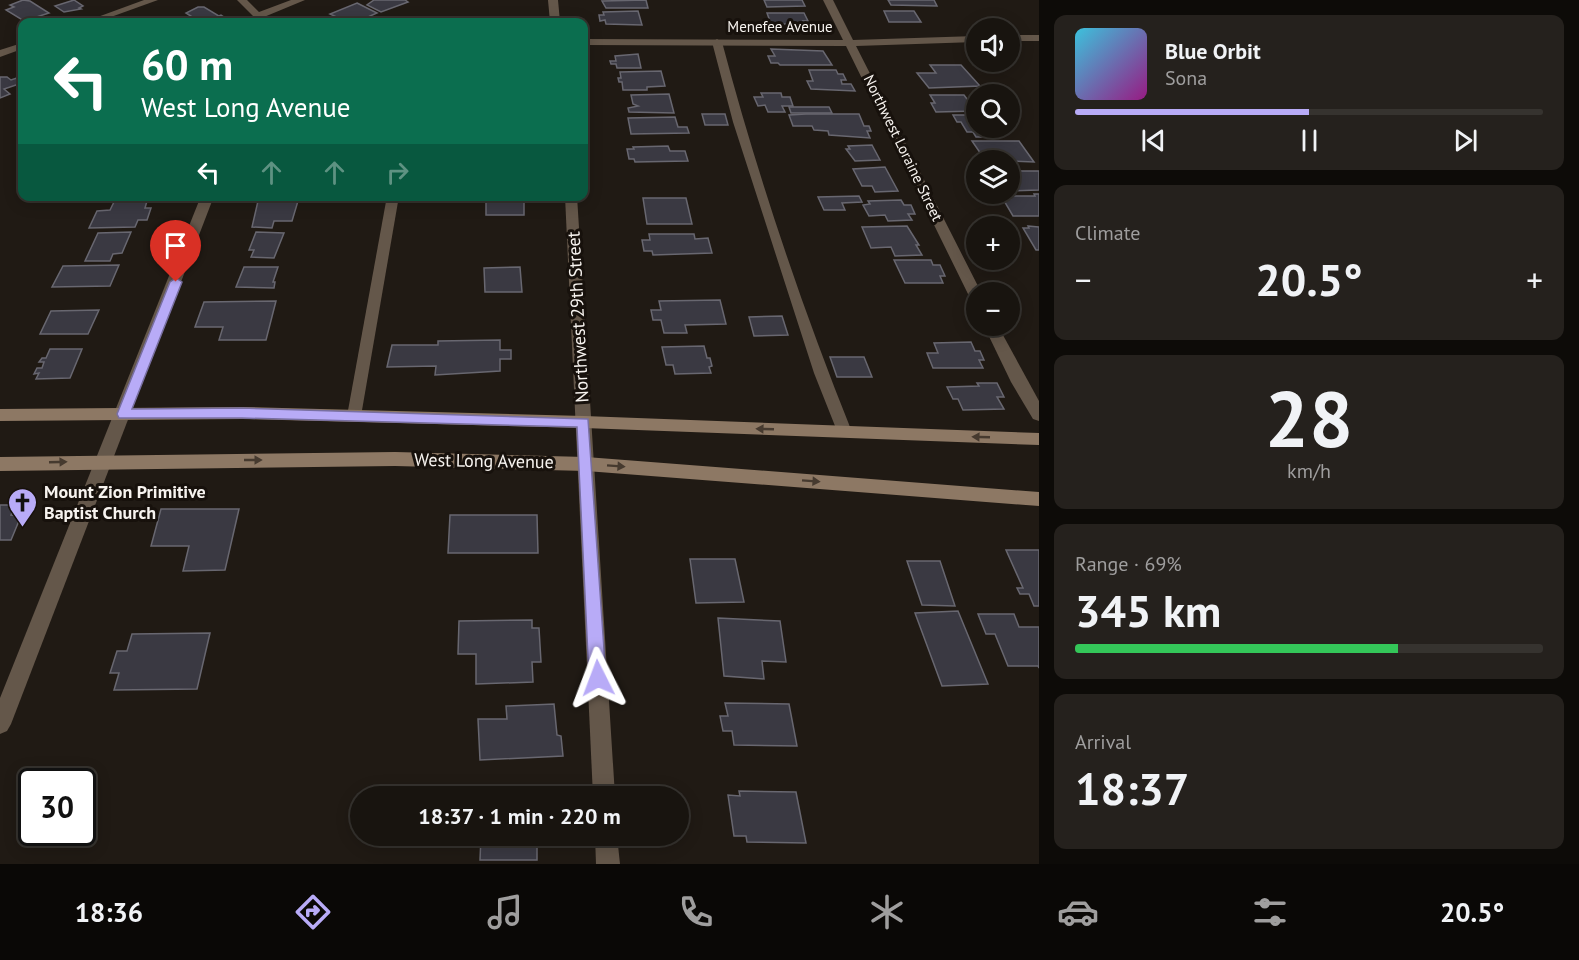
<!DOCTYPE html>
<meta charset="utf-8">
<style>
body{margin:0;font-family:"PT Sans",sans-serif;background:#25211d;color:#f1f3f6;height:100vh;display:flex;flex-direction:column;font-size:22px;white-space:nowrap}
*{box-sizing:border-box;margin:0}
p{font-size:20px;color:#9f9e9e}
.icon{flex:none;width:33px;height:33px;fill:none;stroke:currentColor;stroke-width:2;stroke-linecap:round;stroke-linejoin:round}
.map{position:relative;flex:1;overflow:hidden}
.sheet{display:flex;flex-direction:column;gap:15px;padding:15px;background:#0d0b08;width:540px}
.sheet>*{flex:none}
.banner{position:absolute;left:18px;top:18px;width:570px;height:183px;border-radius:12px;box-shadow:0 3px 15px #0003,0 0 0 2px #36332f;background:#0b6e4f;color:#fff;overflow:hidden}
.controls{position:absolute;left:966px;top:18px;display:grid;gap:12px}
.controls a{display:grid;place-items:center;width:54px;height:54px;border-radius:50%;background:#18140f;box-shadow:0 3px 15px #0003,0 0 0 2px #36332f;font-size:30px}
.speed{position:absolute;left:18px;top:768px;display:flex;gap:12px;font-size:30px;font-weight:700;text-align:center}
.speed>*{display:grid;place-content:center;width:78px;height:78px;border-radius:50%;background:#18140f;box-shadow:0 3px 15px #0003,0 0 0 2px #36332f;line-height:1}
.speed .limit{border:3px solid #111;border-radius:9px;background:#fff;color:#111}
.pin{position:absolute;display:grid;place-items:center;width:51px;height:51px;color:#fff;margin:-62px -26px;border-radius:50% 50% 50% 0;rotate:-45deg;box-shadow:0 0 6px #0007}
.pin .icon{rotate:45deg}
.me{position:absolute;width:66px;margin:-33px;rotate:357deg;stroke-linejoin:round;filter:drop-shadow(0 0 4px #0008)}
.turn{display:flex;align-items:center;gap:21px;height:126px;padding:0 24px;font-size:27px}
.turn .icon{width:78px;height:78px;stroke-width:2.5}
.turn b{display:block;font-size:42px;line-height:51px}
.lanes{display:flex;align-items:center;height:57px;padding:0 24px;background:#0003;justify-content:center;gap:30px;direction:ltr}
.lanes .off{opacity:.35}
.big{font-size:45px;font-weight:800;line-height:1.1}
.sheet .widget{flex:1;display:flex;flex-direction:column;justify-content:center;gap:9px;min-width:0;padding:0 21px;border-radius:12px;background:#25211d}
.sheet .dial{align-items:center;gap:0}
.dial b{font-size:78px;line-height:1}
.song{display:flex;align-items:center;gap:18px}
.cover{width:72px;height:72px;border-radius:9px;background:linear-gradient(135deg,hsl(190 70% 55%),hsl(310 70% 35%))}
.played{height:6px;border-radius:3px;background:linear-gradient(90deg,#b8abf7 50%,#36332f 50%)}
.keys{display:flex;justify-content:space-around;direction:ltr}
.heat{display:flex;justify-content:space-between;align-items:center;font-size:33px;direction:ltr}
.charge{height:9px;border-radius:4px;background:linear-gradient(90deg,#34c759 69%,#36332f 0)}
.trip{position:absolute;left:350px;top:786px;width:339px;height:60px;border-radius:30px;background:#18140f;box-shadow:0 3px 15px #0003,0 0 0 2px #36332f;font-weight:800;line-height:60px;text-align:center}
.dock{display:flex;height:96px;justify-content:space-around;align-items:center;background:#0a0806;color:#9f9e9e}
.dock .icon{width:42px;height:42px}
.dock .on{color:#b8abf7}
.dock b{font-size:27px;color:#f1f3f6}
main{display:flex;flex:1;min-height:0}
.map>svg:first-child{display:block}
.building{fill:#3a3942;stroke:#686770;stroke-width:1.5}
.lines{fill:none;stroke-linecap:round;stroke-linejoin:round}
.service{fill:#64574a;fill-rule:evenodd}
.minor{fill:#64574a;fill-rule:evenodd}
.secondary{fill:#8d7864;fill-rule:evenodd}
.oneway{fill:#463a2f}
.route{fill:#b8abf7;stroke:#786fa1;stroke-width:1.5}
.labels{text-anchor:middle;stroke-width:6;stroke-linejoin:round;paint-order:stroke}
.far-street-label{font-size:15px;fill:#f7f3ef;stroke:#17110c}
.street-label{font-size:18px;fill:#f7f3ef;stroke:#17110c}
.poi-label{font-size:18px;font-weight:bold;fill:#f7f3ef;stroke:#17110c;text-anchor:start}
</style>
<main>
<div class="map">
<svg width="1039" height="864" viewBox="0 0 1039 864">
<rect width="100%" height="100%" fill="#201a14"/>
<g class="building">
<path d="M23,0L30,1L49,13L24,21L6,10L14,7L10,5Z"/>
<path d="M74,0L83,6L79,8L81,9L64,12L55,6Z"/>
<path d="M405,0L408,2L381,12L367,5L374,0Z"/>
<path d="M646,0L648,8H606L602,1Z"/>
<path d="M764,0H802L805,6L767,7Z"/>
<path d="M888,0H934L937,6L891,5Z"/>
<path d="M357,3L377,13L359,21L351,17L343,20L330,14Z"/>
<path d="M198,7H204L219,16L200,22L186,13Z"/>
<path d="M638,11L642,25L606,24L605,20L600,21L599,15H604L603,12Z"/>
<path d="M884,11H914L921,22H889Z"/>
<path d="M767,13H804L808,21H803L805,24H771Z"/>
<path d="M221,15L230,21L202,22Z"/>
<path d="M771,49L823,51L832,65H780L778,63H771L768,56H775Z"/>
<path d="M638,54L641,68H617L616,64H611L610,61H616L615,56Z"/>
<path d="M930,65H961L980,86L929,88L917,73H936Z"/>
<path d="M809,70H836L838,74H843L846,80H841L842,84H851L855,91L811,89L807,81H813Z"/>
<path d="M661,71L665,86L647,87V90H623L622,82H619L618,78H621L620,72Z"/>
<path d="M0,77H7L11,80L20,77L22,83L4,89L10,94L0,98Z"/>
<path d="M761,93H781L782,97H790L793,106H782L785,112H768L765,105L758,106L754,97H763Z"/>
<path d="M669,94L674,113L629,112L628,108L638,106L633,104L631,95Z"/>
<path d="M930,95H964L976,111L936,112L931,103H935Z"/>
<path d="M789,107H829L832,113H791Z"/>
<path d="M702,114H725L728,125H705Z"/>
<path d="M806,114H859L864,126H869L871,131H867L870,138L829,135L828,131L814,130L812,126H793L789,115Z"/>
<path d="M953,115H976V128H992L998,137H976L973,132H967L961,122H957Z"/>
<path d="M675,117L678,127H687L689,133L631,134L628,118Z"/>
<path d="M972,141H1019L1034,162L989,160L986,157H983Z"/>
<path d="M872,145L880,160L855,161L846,149H850L848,146Z"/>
<path d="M668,146L670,151H685L688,161L635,162L634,159H629L627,149H634L633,147Z"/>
<path d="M885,167L898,191L875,192L872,186H862L853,169Z"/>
<path d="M1010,171H1039V190L1010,191Z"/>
<path d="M1034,194H1039V216H1013L1003,199H1010L1008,196H1035Z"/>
<path d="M859,196L862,202L842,203L845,210H824L818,197Z"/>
<path d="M643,198H686L692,224H647Z"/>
<rect x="486" y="199" width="38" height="16"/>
<path d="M901,200L904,205H911L915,214H908L912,220L888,221L885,215L869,216L863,205L870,204L868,201Z"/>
<path d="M147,201L145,208H151L147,220H138L135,227L89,228L97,211L110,210L114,202Z"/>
<path d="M258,201H298L292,221H274L272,228L252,227Z"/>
<path d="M907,226L919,245H916L922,255L895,256L891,247L871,248L862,227Z"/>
<path d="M1028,226L1039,227V250H1036L1023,228H1029Z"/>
<path d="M131,232L122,253L113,254L110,261H85L98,233Z"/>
<path d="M256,232L284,233L274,258L251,257L254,250H249Z"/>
<path d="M649,234H694L695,239L708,238L712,253L653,255L652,251H644L642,240H650Z"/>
<path d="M894,260H931L933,265H940L945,276H940L943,283H905Z"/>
<path d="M119,265L110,286L52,287L63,266Z"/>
<path d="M244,267H278L273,282H275L274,288L236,287Z"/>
<path d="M520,267L522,292H485L484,268Z"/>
<path d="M720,300L726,324L685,325L687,333H664L661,320H653L651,310H661L659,301Z"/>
<path d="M276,301L266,340H219L223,327H195L204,302Z"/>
<path d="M99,310L88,334H40L51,311Z"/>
<path d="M782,316L788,335L754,336L749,317Z"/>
<path d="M500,340V350H511V359H500V371L435,375L436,366L387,367L392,345H438V341Z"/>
<path d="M971,342L975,351H980L984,360H979L983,368H933L927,353H938L934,343Z"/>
<path d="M704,346L707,358H710L712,366L709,367L711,373L675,374L673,365H666L662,347Z"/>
<path d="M50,349H82L70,378L36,379L39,373L34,374L37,368H42L44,362H39L42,358H46Z"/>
<path d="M830,357H864L872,377H837Z"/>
<path d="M977,383H997L1004,397H997L1004,409L963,410L958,399H953L947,387L979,386Z"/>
<path d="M0,505H15L11,515L21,516L11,540H0Z"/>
<path d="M161,509H239L225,570L183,571L189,546H151Z"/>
<path d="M450,515H537L538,553H448Z"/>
<path d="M1006,550H1039V606H1034L1029,594H1020L1017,588H1023Z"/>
<path d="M690,559H735L744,602L696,603Z"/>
<path d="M907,561H940L955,606L922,605Z"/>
<path d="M958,611L988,684L942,686L915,613Z"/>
<path d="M978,614H1014L1019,627H1039V668L1038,666H1008L995,634H986Z"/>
<path d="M718,618L780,621L786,662L762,661L764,679L724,676Z"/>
<path d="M532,620V628H539L541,662H532L533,682L476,684V654H458L459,621Z"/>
<path d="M210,633L197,689L114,690L119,673H110L117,651H127L132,634Z"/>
<path d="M725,703L789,704L797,746L734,745L732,731H723L720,716H728Z"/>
<path d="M554,704L557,735L561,736L563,756L480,760L478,719H507L506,706Z"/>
<path d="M739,791L796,792L806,843L747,842L746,836H734L728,795L740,796Z"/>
<path d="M481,836H537V860H480Z"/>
</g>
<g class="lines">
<g class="service">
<path d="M717,39L722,42C757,174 801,305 852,432L849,436H839L814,373L733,122L712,42Z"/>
<path d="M387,196H399L361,416L359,420H349L347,416Z"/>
</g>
<g class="minor">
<path d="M144,0H158L97,22H84Z"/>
<path d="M237,0H247L259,12L291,0H305L264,17L269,22H259Z"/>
<path d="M548,0H558L560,22H550Z"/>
<path d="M823,0H833L853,40L976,36V42L856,46L981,292H976V301L969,296L846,46L584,45V39L843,40Z"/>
<rect x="1010" y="35" width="29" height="6"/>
<path d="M22,43V49L0,57V50Z"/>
<path d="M201,196H214L11,724L7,731L0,734V698Z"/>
<path d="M565,196H577L615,796H593Z"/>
<path d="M984,326H998L1039,401V421L1033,419L1011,382Z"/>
<path d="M595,836H617L620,864H596Z"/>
</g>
<g class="secondary">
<path d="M242,407L584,416L1039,433V445L584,428L242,419L0,421V409Z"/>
<path d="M395,452L586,457L1039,492V506L586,471L395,466L0,471V457Z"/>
</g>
</g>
<defs><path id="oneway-solid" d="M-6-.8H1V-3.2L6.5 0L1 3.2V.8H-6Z" transform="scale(1.5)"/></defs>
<g class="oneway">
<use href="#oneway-solid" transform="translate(765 429) rotate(-178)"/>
<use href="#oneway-solid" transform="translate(981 437) rotate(-178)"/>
<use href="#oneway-solid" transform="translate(253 460)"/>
<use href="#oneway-solid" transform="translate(58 462) rotate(-2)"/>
<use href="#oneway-solid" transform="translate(616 466) rotate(4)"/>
<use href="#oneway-solid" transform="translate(811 481) rotate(4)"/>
</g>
<path class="route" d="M176,278L182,282L132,409L242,408L588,419L606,678L604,683L598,686L592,683L589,678L577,427L242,418H119L117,414L170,282Z"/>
<defs>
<symbol id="church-pin" viewBox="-11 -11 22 30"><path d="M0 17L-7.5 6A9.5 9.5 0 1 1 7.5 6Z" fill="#b8abf7" stroke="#17110c"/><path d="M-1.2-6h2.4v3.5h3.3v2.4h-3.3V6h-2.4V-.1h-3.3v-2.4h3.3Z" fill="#111"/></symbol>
</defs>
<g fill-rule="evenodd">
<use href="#church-pin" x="6" y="486" width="33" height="45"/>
</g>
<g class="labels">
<g class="far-street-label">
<text x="780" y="32">Menefee Avenue</text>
<text transform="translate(903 148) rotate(64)" y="5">Northwest Loraine Street</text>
</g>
<g class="street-label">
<text transform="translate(578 317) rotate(-93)" y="6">Northwest 29th Street</text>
<text transform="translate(484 461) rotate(1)" y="6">West Long Avenue</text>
</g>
<g class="poi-label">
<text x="44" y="498">Mount Zion Primitive<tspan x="44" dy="21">Baptist Church</tspan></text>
</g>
</g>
</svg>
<div class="controls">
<a><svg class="icon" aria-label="sound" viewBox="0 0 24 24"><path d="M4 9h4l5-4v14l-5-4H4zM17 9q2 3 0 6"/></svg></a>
<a><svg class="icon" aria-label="search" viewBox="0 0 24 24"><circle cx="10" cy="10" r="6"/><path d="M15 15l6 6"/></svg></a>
<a><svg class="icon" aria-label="layers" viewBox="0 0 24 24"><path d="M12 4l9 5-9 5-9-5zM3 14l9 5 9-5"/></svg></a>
<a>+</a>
<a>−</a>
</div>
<div class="speed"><div class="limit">30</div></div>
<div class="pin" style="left:176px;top:282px;background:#d93025"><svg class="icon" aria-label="arrive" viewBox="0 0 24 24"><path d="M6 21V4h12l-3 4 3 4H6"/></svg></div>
<svg class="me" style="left:598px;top:678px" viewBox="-20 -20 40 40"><path d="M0-17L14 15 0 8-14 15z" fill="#b8abf7" stroke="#fff" stroke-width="4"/></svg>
<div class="trip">18:37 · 1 min · 220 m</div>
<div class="banner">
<div class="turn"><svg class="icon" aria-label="left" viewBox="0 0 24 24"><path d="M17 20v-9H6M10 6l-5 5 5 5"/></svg><div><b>60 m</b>West Long Avenue</div></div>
<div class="lanes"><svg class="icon" aria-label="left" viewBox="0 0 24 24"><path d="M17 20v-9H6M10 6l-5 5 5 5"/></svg><svg class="icon off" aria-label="ahead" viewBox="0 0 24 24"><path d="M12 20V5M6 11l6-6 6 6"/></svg><svg class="icon off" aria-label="ahead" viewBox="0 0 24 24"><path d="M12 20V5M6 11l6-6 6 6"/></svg><svg class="icon off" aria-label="right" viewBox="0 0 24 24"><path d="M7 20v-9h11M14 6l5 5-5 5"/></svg></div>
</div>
</div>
<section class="sheet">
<div class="widget">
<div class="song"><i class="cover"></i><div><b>Blue Orbit</b><p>Sona</p></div></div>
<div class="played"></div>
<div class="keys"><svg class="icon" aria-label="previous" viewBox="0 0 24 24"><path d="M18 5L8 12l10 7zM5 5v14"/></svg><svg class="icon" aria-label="pause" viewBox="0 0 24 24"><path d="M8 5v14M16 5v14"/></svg><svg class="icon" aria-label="next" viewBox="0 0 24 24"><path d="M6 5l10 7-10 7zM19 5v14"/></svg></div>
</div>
<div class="widget"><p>Climate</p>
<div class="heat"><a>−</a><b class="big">20.5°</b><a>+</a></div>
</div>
<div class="widget dial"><b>28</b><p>km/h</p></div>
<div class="widget"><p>Range · 69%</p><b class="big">345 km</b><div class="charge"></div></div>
<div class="widget"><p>Arrival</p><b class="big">18:37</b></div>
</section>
</main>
<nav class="dock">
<b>18:36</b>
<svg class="icon on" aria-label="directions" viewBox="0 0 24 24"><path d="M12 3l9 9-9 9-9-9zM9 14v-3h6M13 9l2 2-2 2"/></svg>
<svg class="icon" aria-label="music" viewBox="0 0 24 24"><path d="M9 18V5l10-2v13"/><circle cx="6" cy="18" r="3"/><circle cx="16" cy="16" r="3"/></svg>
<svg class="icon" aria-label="phone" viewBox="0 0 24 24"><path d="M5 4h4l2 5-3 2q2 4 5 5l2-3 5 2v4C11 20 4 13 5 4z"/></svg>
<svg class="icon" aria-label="climate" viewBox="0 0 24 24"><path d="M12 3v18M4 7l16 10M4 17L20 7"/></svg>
<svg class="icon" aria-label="car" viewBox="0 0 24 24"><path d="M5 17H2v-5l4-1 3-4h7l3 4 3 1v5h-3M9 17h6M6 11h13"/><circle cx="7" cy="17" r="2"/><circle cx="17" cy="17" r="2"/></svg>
<svg class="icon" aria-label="filters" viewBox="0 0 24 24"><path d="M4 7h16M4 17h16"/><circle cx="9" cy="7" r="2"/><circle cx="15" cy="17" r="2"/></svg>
<b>20.5°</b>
</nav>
